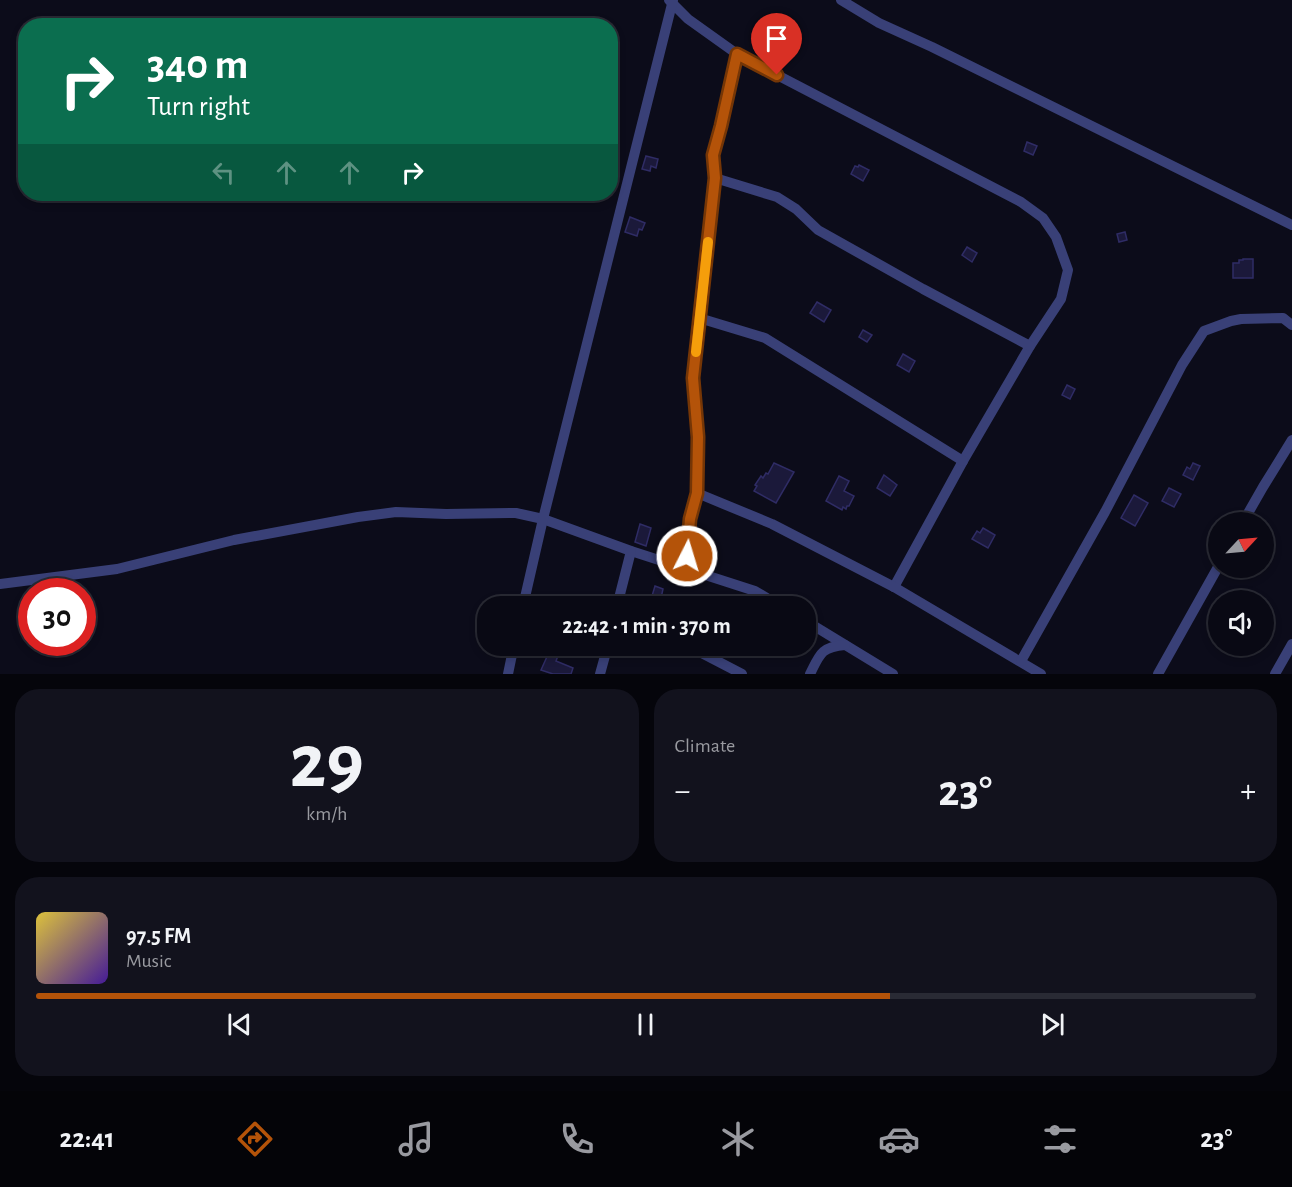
<!DOCTYPE html>
<meta charset="utf-8">
<style>
body{margin:0;font-family:"Alegreya Sans",sans-serif;background:#12121d;color:#f1f3f6;height:100vh;display:flex;flex-direction:column;font-size:22px;white-space:nowrap}
*{box-sizing:border-box;margin:0}
p{font-size:20px;color:#999aa0}
.icon{flex:none;width:33px;height:33px;fill:none;stroke:currentColor;stroke-width:2;stroke-linecap:round;stroke-linejoin:round}
.map{position:relative;height:674px;overflow:hidden}
.sheet{display:flex;flex-direction:column;gap:15px;padding:15px;background:#05050b;flex:1}
.sheet>*{flex:none}
.banner{position:absolute;left:18px;top:18px;width:600px;height:183px;border-radius:24px;box-shadow:0 3px 9px #0003,0 0 0 2px #292a34;background:#0b6e4f;color:#fff;overflow:hidden}
.needle{width:39px;rotate:64deg}
.buttons{position:absolute;left:1208px;top:512px;display:grid;gap:12px}
.buttons a{display:grid;place-items:center;width:66px;height:66px;border-radius:50%;background:#090914;box-shadow:0 3px 9px #0003,0 0 0 2px #292a34;font-size:30px}
.speed{position:absolute;left:18px;top:578px;display:flex;gap:12px;font-size:30px;font-weight:700;text-align:center}
.speed>*{display:grid;place-content:center;width:78px;height:78px;border-radius:50%;background:#090914;box-shadow:0 3px 9px #0003,0 0 0 2px #292a34;line-height:1}
.speed .limit{border:9px solid #d22;background:#fff;color:#111}
.pin{position:absolute;display:grid;place-items:center;width:51px;height:51px;color:#fff;margin:-62px -26px;border-radius:50% 50% 50% 0;rotate:-45deg;box-shadow:0 0 6px #0007}
.pin .icon{rotate:45deg}
.me{position:absolute;width:66px;margin:-33px;rotate:5deg;stroke-linejoin:round;filter:drop-shadow(0 0 4px #0008)}
.turn{display:flex;align-items:center;gap:21px;height:126px;padding:0 30px;font-size:27px}
.turn .icon{width:78px;height:78px;stroke-width:2.5}
.turn b{display:block;font-size:42px;line-height:51px}
.lanes{display:flex;align-items:center;height:57px;padding:0 30px;background:#0003;justify-content:center;gap:30px;direction:ltr}
.lanes .off{opacity:.35}
.big{font-size:45px;font-weight:700;line-height:1.1}
.sheet .widget{flex:1;display:flex;flex-direction:column;justify-content:center;gap:9px;min-width:0;padding:0 21px;border-radius:24px;background:#12121d}
.sheet .dial{align-items:center;gap:0}
.dial b{font-size:78px;line-height:1}
.song{display:flex;align-items:center;gap:18px}
.cover{width:72px;height:72px;border-radius:9px;background:linear-gradient(135deg,hsl(50 70% 55%),hsl(260 70% 35%))}
.played{height:6px;border-radius:3px;background:linear-gradient(90deg,#b45309 70%,#292a34 70%)}
.keys{display:flex;justify-content:space-around;direction:ltr}
.heat{display:flex;justify-content:space-between;align-items:center;font-size:33px;direction:ltr}
.sheet .tiles{flex:1;display:grid;gap:15px;grid-template-columns:1fr 1fr}
.widget:last-child{grid-column:span 2}
.trip{position:absolute;left:477px;top:596px;width:339px;height:60px;border-radius:24px;background:#090914;box-shadow:0 3px 9px #0003,0 0 0 2px #292a34;font-weight:700;line-height:60px;text-align:center}
.menu{display:flex;height:96px;justify-content:space-around;align-items:center;background:#040408;color:#999aa0}
.menu .icon{width:42px;height:42px}
.menu .on{color:#b45309}
.menu b{font-size:27px;color:#f1f3f6}
.map>svg:first-child{display:block}
.building{fill:#1b193a;stroke:#2f2c65;stroke-width:1.5}
.lines{fill:none;stroke-linecap:round;stroke-linejoin:round}
.minor{stroke:#394077;stroke-width:10}
.route-casing{stroke:#753606;stroke-width:15}
.route{stroke:#b45309;stroke-width:10}
.slow{stroke:#f59e0b;stroke-width:10}
</style>
<div class="map">
<svg width="1292" height="674" viewBox="0 0 1292 674">
<rect width="100%" height="100%" fill="#0c0c1a"/>
<g class="building">
<path d="M782,21L793,25V27H794L792,35L779,31Z"/>
<path d="M1027,142L1037,146L1033,155L1024,151Z"/>
<path d="M646,156L658,159L656,168L651,166L650,171L642,169Z"/>
<path d="M859,165L869,170L863,181L851,174L855,166L858,167Z"/>
<path d="M630,217L645,223L642,230L639,229L637,236L625,232Z"/>
<path d="M1125,232L1127,240L1119,242L1117,234Z"/>
<path d="M967,247L977,253L972,262L962,255Z"/>
<path d="M1243,259H1253V278H1233V263H1239V260H1243Z"/>
<path d="M817,302L831,310L824,322L810,313Z"/>
<path d="M863,330L872,335L867,342L859,337Z"/>
<path d="M903,354L915,361L909,372L897,365Z"/>
<path d="M1067,385L1075,389L1070,399L1062,395Z"/>
<path d="M774,463L794,472L776,503L754,491L757,486L755,485L761,476L763,478L766,473L768,474Z"/>
<path d="M1193,463L1200,466L1193,480L1183,475L1187,467L1190,469Z"/>
<path d="M884,475L897,485L890,496L877,488Z"/>
<path d="M839,476L849,481L844,491L854,496L849,506H847L846,509L843,507L842,510L826,501Z"/>
<path d="M1169,488L1181,494L1174,507L1162,501Z"/>
<path d="M1134,495L1148,503L1135,526L1121,518Z"/>
<path d="M640,524L651,528L646,546L635,542Z"/>
<path d="M983,528L995,535L988,548L972,539L977,531L980,533Z"/>
<path d="M655,586L663,589L661,598L652,596Z"/>
<path d="M550,650L559,653L556,661L573,668L571,674H553L541,670Z"/>
</g>
<g class="lines">
<g class="minor">
<path d="M669,0L688,19L737,54L1021,202L1043,218L1056,237L1068,270L1061,299L1030,346L963,461L894,587"/>
<path d="M841,0L879,23L932,47L1292,225"/>
<path d="M715,178L777,197L796,209L818,230L923,289L1030,346"/>
<path d="M699,318L765,338L963,461"/>
<path d="M697,493L772,524L894,587L1041,674"/>
<path d="M1243,522L1263,487L1292,440"/>
<path d="M693,571L687,556L690,519L697,493L698,437L693,377L699,318L715,178L713,155L721,126L737,54"/>
<path d="M0,584L117,569L234,540L358,517L396,512L446,514L516,513L543,519L631,551L755,591L780,606"/>
<path d="M523,606L543,519L673,0"/>
<path d="M617,606L631,551"/>
<path d="M806,621L893,674"/>
<path d="M681,645L694,649L742,674"/>
<path d="M1021,661L1105,512L1182,365L1204,331L1231,321L1241,319L1283,318L1292,325"/>
<path d="M508,674L514,645"/>
<path d="M600,674L608,645"/>
<path d="M810,674C820,654 821,647 845,645"/>
<path d="M1158,674L1218,567"/>
<path d="M1275,674L1292,644"/>
</g>
</g>
<g class="lines">
<defs>
<path id="route" d="M687,556L690,519L697,493L698,437L693,378L715,178L713,155L721,126L737,54L777,75"/>
</defs>
<use href="#route" class="route-casing"/>
<use href="#route" class="route"/>
<path class="slow" d="M696,352L708,242"/>
</g>
</svg>
<div class="buttons">
<a><svg class="needle" viewBox="-14 -14 28 28"><path d="M0-13l5 13h-10z" fill="#e53935"/><path d="M0 13l5-13h-10z" fill="#999aa0"/></svg></a>
<a><svg class="icon" aria-label="sound" viewBox="0 0 24 24"><path d="M4 9h4l5-4v14l-5-4H4zM17 9q2 3 0 6"/></svg></a>
</div>
<div class="speed"><div class="limit">30</div></div>
<div class="pin" style="left:777px;top:75px;background:#d93025"><svg class="icon" aria-label="arrive" viewBox="0 0 24 24"><path d="M6 21V4h12l-3 4 3 4H6"/></svg></div>
<svg class="me" style="left:687px;top:556px" viewBox="-20 -20 40 40"><circle r="17" fill="#b45309" stroke="#fff" stroke-width="3"/><path d="M0-11L8 9 0 5-8 9z" fill="#fff"/></svg>
<div class="trip">22:42 · 1 min · 370 m</div>
<div class="banner">
<div class="turn"><svg class="icon" aria-label="right" viewBox="0 0 24 24"><path d="M7 20v-9h11M14 6l5 5-5 5"/></svg><div><b>340 m</b>Turn right</div></div>
<div class="lanes"><svg class="icon off" aria-label="left" viewBox="0 0 24 24"><path d="M17 20v-9H6M10 6l-5 5 5 5"/></svg><svg class="icon off" aria-label="ahead" viewBox="0 0 24 24"><path d="M12 20V5M6 11l6-6 6 6"/></svg><svg class="icon off" aria-label="ahead" viewBox="0 0 24 24"><path d="M12 20V5M6 11l6-6 6 6"/></svg><svg class="icon" aria-label="right" viewBox="0 0 24 24"><path d="M7 20v-9h11M14 6l5 5-5 5"/></svg></div>
</div>
</div>
<section class="sheet">
<div class="tiles">
<div class="widget dial"><b>29</b><p>km/h</p></div>
<div class="widget"><p>Climate</p>
<div class="heat"><a>−</a><b class="big">23°</b><a>+</a></div>
</div>
<div class="widget">
<div class="song"><i class="cover"></i><div><b>97.5 FM</b><p>Music</p></div></div>
<div class="played"></div>
<div class="keys"><svg class="icon" aria-label="previous" viewBox="0 0 24 24"><path d="M18 5L8 12l10 7zM5 5v14"/></svg><svg class="icon" aria-label="pause" viewBox="0 0 24 24"><path d="M8 5v14M16 5v14"/></svg><svg class="icon" aria-label="next" viewBox="0 0 24 24"><path d="M6 5l10 7-10 7zM19 5v14"/></svg></div>
</div>
</div>
</section>
<nav class="menu">
<b>22:41</b>
<svg class="icon on" aria-label="directions" viewBox="0 0 24 24"><path d="M12 3l9 9-9 9-9-9zM9 14v-3h6M13 9l2 2-2 2"/></svg>
<svg class="icon" aria-label="music" viewBox="0 0 24 24"><path d="M9 18V5l10-2v13"/><circle cx="6" cy="18" r="3"/><circle cx="16" cy="16" r="3"/></svg>
<svg class="icon" aria-label="phone" viewBox="0 0 24 24"><path d="M5 4h4l2 5-3 2q2 4 5 5l2-3 5 2v4C11 20 4 13 5 4z"/></svg>
<svg class="icon" aria-label="climate" viewBox="0 0 24 24"><path d="M12 3v18M4 7l16 10M4 17L20 7"/></svg>
<svg class="icon" aria-label="car" viewBox="0 0 24 24"><path d="M5 17H2v-5l4-1 3-4h7l3 4 3 1v5h-3M9 17h6M6 11h13"/><circle cx="7" cy="17" r="2"/><circle cx="17" cy="17" r="2"/></svg>
<svg class="icon" aria-label="filters" viewBox="0 0 24 24"><path d="M4 7h16M4 17h16"/><circle cx="9" cy="7" r="2"/><circle cx="15" cy="17" r="2"/></svg>
<b>23°</b>
</nav>
